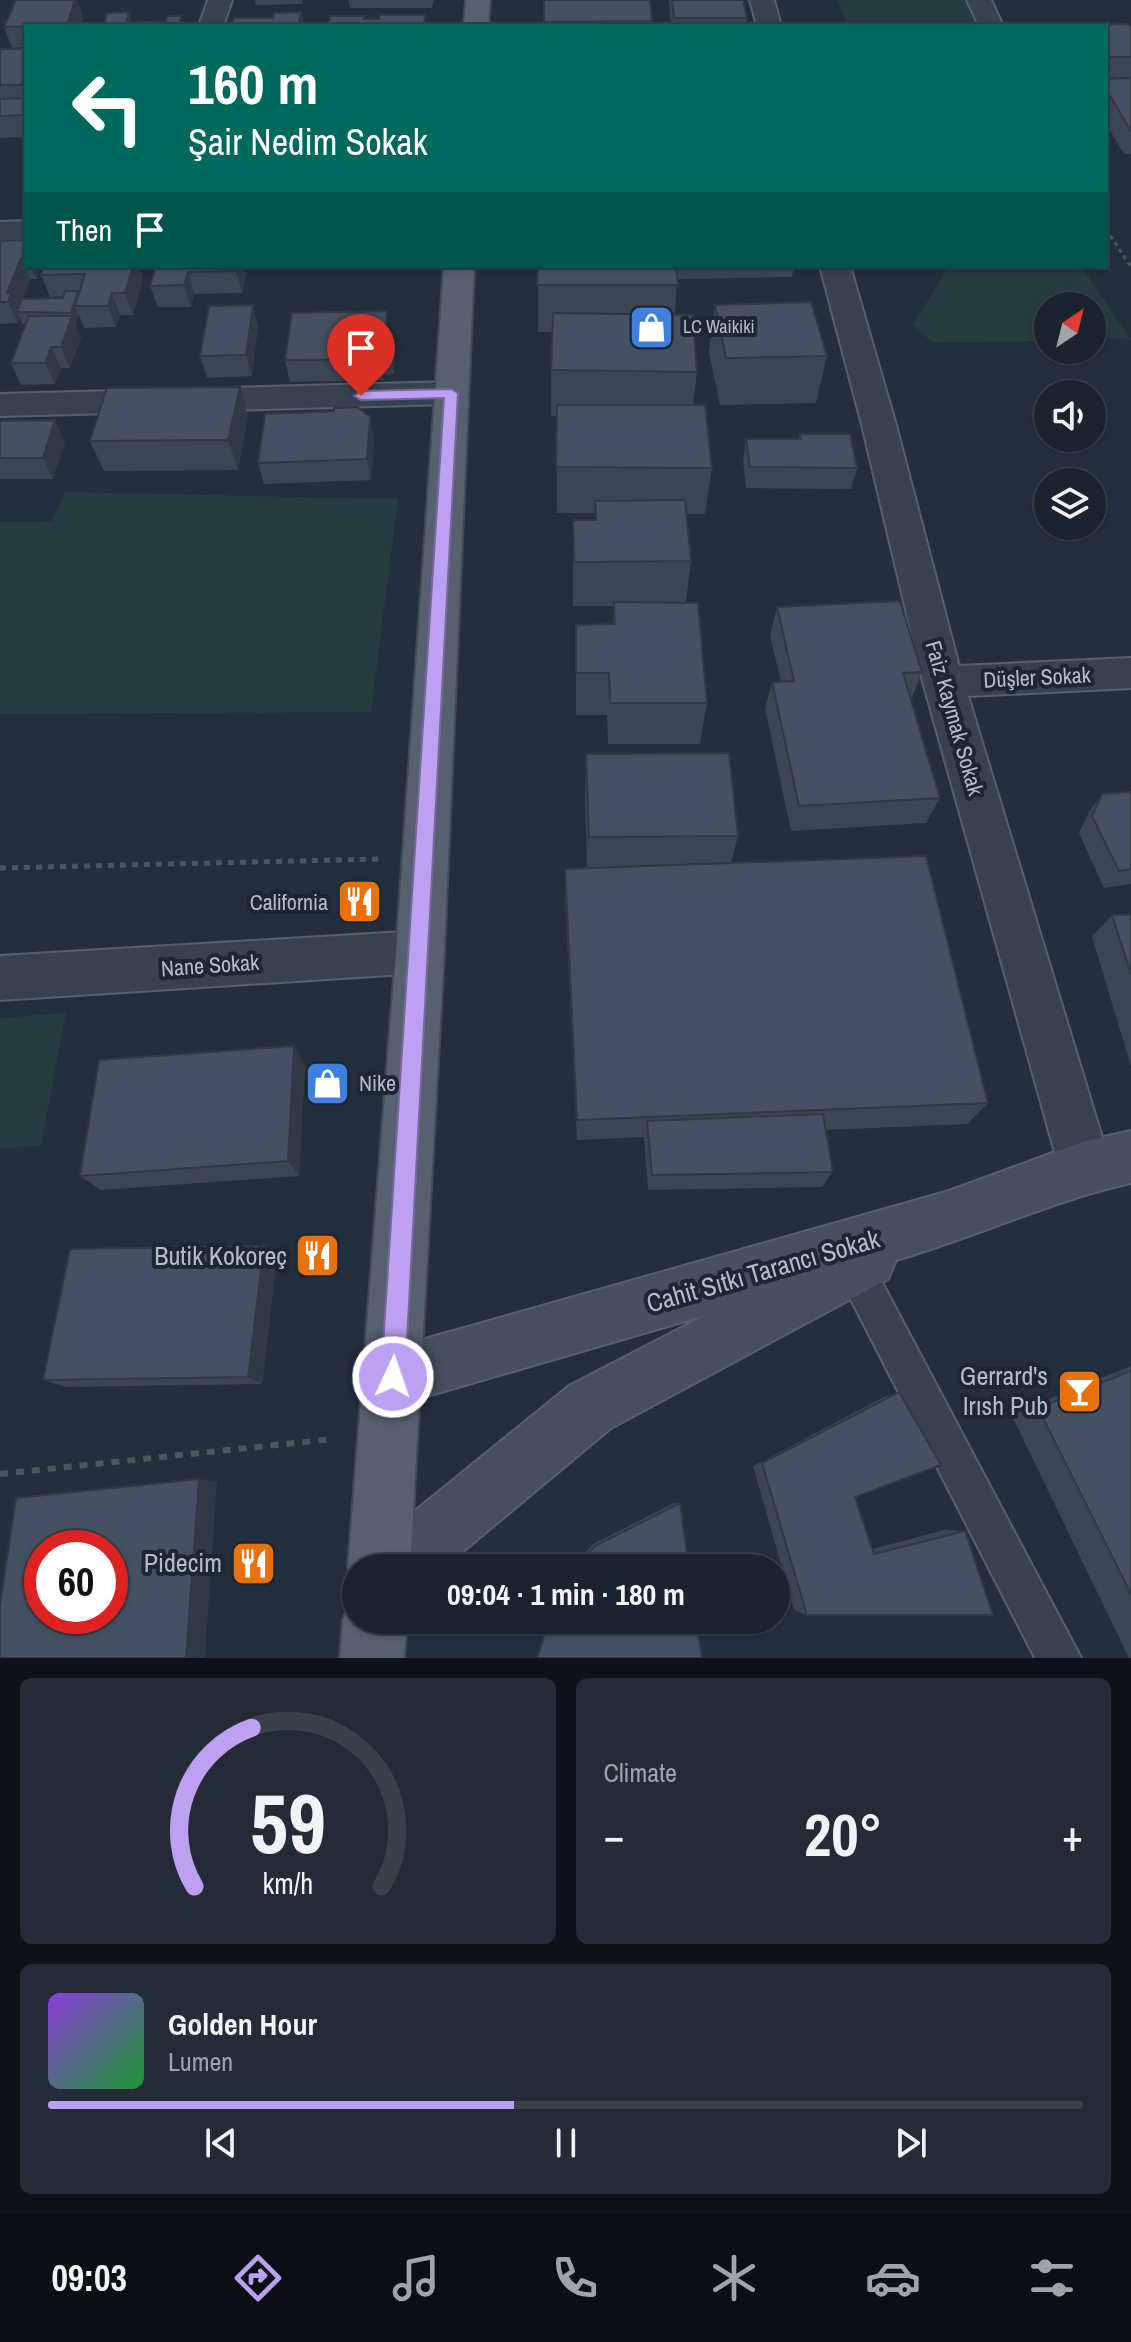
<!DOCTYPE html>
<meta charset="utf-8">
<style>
body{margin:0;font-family:"Archivo Narrow",sans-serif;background:#242b36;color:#f1f3f6;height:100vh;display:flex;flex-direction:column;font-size:30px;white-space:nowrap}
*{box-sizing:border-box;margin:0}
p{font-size:26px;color:#a0a4aa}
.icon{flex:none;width:44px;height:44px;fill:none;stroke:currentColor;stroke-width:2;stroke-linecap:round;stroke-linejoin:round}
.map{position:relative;height:1658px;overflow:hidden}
.sheet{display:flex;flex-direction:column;gap:20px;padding:20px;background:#0f1319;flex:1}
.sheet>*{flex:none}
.banner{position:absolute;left:24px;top:24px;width:1084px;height:244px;border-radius:0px;box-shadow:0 2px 6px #0004,0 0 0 2px #39404a;background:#00695c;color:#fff;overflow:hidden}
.needle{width:52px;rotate:35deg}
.tools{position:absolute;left:1034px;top:292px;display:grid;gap:16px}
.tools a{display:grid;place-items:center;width:72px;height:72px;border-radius:50%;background:#1b232e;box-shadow:0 2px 6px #0004,0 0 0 2px #39404a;font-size:40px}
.speed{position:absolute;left:24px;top:1530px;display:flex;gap:16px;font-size:40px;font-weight:700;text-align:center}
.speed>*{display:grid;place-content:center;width:104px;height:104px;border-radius:50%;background:#1b232e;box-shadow:0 2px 6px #0004,0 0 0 2px #39404a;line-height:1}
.speed .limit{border:12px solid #d22;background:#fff;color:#111}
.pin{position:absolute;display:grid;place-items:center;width:68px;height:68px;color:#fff;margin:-82px -34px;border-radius:50% 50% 50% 0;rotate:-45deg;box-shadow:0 0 8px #0007}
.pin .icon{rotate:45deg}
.me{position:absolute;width:88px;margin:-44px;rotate:3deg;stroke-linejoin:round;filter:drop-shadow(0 0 6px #0008)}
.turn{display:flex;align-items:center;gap:28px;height:168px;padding:0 32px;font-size:36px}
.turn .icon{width:104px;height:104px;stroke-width:2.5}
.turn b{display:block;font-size:56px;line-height:68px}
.then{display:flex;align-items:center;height:76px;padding:0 32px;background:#0003;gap:16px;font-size:30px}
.big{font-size:60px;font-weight:700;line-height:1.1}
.sheet .widget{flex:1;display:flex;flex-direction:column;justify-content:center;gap:12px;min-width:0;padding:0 28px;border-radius:12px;background:#242b36}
.sheet .dial{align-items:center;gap:0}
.dial svg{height:208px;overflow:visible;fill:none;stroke:#39404a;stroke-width:7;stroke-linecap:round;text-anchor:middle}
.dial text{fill:#f1f3f6;stroke:none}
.song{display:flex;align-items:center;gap:24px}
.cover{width:96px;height:96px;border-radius:12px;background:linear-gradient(135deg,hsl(270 70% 55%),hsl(130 70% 35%))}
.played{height:8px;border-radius:4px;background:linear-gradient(90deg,#bca0f2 45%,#39404a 45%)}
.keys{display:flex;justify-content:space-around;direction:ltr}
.heat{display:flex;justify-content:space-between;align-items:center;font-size:44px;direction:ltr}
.sheet .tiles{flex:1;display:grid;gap:20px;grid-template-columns:1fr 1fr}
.widget:last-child{grid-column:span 2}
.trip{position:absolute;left:342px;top:1554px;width:448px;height:80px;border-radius:40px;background:#1b232e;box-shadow:0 2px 6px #0004,0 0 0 2px #39404a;font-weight:700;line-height:80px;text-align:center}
.tab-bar{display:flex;height:128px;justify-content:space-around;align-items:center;background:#0b0e12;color:#a0a4aa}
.tab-bar .icon{width:56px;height:56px}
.tab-bar .selected{color:#bca0f2}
.tab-bar b{font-size:36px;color:#f1f3f6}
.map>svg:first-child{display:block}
.green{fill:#263c3f}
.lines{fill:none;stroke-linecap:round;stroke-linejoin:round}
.lane-casing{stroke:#565f6c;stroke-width:4}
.street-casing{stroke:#565f6c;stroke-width:4}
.secondary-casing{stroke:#565f6c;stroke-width:4}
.primary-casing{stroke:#414a57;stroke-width:4}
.path-far2{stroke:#44595c;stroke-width:3;stroke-dasharray:4 4;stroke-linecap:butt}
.path-far1{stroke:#44595c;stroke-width:5;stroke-dasharray:6 6;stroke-linecap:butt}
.path{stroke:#44595c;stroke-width:6;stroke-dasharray:8 8;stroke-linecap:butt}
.lane{fill:#38414e;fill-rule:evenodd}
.street{fill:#38414e;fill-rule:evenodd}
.secondary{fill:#465061;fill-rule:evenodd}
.primary{fill:#56606e;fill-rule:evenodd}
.wall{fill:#3b4654}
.shaded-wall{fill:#303945}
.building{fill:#455162;stroke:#303945;stroke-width:2;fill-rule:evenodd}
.route{fill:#bca0f2;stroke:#7a689d;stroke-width:2}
.labels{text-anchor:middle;stroke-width:8;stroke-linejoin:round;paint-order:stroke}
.far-poi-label{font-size:18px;fill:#b4bcc9;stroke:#1d2633;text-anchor:start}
.street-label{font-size:22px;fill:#b4bcc9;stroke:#1d2633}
.poi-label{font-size:22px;fill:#b4bcc9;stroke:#1d2633;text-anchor:end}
.near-poi-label{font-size:26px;fill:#b4bcc9;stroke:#1d2633;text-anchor:end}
.near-street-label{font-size:26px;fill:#b4bcc9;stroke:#1d2633}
</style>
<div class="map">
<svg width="1131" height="1658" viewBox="0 0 1131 1658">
<rect width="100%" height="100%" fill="#242f3e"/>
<g class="green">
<path d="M837,0H967L981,26H849Z"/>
<path d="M949,266H1081L1131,340L1092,336V306H1048V331H1037L1034,341L933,343L913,325Z"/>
<path d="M65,492L398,499L371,712L0,714V522L52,521Z"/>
<path d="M66,1013L41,1145L0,1149V1018Z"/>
</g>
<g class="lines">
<defs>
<path id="lane" d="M854,1248L867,1254L1081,1658H1035L841,1280L835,1267L841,1254Z"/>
<g id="street">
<path d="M208,0H232L223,26H199Z"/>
<path d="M750,0H774L781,26H757Z"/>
<path d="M967,0H991L1003,26H979Z"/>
<path d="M26,221V239L0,240V222Z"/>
<path d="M820,266H850L896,425L959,666L1131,658V688L968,696L1111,1167L1104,1186L1085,1193L1066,1186L1059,1167L923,682L862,425Z"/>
<path d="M451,382L463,386L468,393L463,400L451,404L0,416V394Z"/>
<path d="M420,931L437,937L444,952L437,967L420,973L0,1000V956Z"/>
</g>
<path id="secondary" d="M1131,1131V1183C1050,1201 976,1237 896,1260L888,1279L611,1428L443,1568H363L372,1546L569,1386L706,1315L393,1406L373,1397L364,1377L373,1357L393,1348L949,1191L1085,1141Z"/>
<g id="primary">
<path d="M466,0H490L488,26H464Z"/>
<path d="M444,266H474L444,952L410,1568H356V1588L348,1568L396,952Z"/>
<path d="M356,1596V1620H407L404,1658H340L343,1620L352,1597Z"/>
</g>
</defs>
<use href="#lane" class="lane-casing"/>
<use href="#street" class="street-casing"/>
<use href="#secondary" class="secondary-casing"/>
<use href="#primary" class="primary-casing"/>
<path class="path-far2" d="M1106,229L1131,267"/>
<path class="path-far1" d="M0,868L379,859"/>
<path class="path" d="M0,1474L333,1439"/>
<use href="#lane" class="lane"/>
<use href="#street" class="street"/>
<use href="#secondary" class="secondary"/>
<use href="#primary" class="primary"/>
</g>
<g class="wall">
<path d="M16,0H77L83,18L80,26H26V47L12,48L4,27Z"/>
<path d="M255,0H303L302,4L256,5Z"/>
<path d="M348,0H434L432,8H350Z"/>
<path d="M544,0L652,21V26H544Z"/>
<path d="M669,0H743L747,18L746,26H671Z"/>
<path d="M1128,24L1131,28V77L1106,78V26H1060L1061,25Z"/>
<path d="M0,49H26V137L0,138Z"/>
<path d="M1131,78V154H1124L1106,124V79Z"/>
<path d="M26,240V266H41L37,279H30L23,299L63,298V296L50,297L41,275L44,266L143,276L133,315H120L116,327L84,328L79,315L75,324L81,338L70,368H61L55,384L21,385L11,363L26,324H22L20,318L18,323L0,324V241Z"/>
<path d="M156,266L246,272L242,293L194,294L191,307H158L150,286Z"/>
<path d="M538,266H794L792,277L677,279L675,315L697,372L693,405L712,468L705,514H686L691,561L686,602L707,703L700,744H608L607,715H576V625L613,624L614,606H573V520H595V513H557L556,416H551V370L552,332H538Z"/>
<path d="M715,305L827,356L816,403L720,405L709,352Z"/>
<path d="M258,326L252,376L207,378L200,356Z"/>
<path d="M390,334L395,356L394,374L383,375V380L290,382L285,360Z"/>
<path d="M240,387L248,417L238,470L104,471L90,441Z"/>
<path d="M334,411L374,439L371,480L264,484L258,463Z"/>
<path d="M0,421L65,442L53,479H0Z"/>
<path d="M800,434L857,468L851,489L746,488L743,460L746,439H799Z"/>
<path d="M777,607L922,672L911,700L940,798L926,823L791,831L765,709L772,682H781L770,635Z"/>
<path d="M586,754L738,836L731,863L988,1103L967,1124L826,1130L833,1172L822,1187L648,1190L644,1137L577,1140L565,898V869L587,868L585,794Z"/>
<path d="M1131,792V884L1104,888L1079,833L1089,812L1102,794Z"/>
<path d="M1112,915H1131V1066L1092,937Z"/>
<path d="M305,1065L299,1176L101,1190L80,1176Z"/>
<path d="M277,1257L262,1384L67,1387L43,1380Z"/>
<path d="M1131,1366V1658H1129L1011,1414Z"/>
<path d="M899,1392L855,1497L872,1549L945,1530L965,1531L807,1615L794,1610L753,1466L884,1397Z"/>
<path d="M674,1503H680L689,1568H572L593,1544Z"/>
</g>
<g class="shaded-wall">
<path d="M75,0H77L83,18L80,26H67Z"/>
<path d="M129,12L133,26L126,23Z"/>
<path d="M301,12L304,26H298Z"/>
<path d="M23,81L26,88V98L21,85Z"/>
<path d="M21,258L30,279L18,313L20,318L18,323L8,302L7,293Z"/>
<path d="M31,266H41L37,279Z"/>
<path d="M133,266H140L143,276L133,315L125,293Z"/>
<path d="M237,266H244L246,272L242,293L236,271Z"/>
<path d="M188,272L194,294L191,307L184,285Z"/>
<path d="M78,291L82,302L75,306L79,315L76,324L71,313Z"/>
<path d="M112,293L120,315L116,327L108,306Z"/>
<path d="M253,305L258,326L252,376L246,355Z"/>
<path d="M387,311L390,333L389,356L386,335Z"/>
<path d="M72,316L81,338L70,368L61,347Z"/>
<path d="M392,334L395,356L394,374L391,353Z"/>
<path d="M51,347L61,368L55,384L45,363Z"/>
<path d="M380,353L383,375V380L379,359Z"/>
<path d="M240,387L248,417L238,470L228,440Z"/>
<path d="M370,417L374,439L371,480L367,459Z"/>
<path d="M55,420L65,442L53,479L43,458Z"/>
<path d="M294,1046L305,1065L299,1176L288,1161Z"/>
<path d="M264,1246L277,1257L262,1384L248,1377Z"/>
<path d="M199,1479L217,1481L205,1658H186Z"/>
</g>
<g class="building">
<path d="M16,0H75L67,25L4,27Z"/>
<path d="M544,0H650L652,21L544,22Z"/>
<path d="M672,0H743L747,18H674Z"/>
<path d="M129,12L126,23L166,21L167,16H181L179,26H104L107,13Z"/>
<path d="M301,12L298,26H232L234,18H273L274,13Z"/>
<path d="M380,15H425L424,26H328L330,16H365L364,19H379Z"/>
<path d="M1128,24L1131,28V57H1106V26H1062L1061,25Z"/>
<path d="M0,49H26V81H23L21,85H0Z"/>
<path d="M1131,78V131L1106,89V79Z"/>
<path d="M26,98V115L0,116V99Z"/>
<path d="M26,240V257L21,258L7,293H11L8,302H0V241Z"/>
<path d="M44,266H133L125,293H112L108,306H75L85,274L41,275Z"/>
<path d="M156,266H237L236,271L188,272L184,285L150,286Z"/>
<path d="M538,266H676L678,285H537Z"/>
<path d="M65,291H78L71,313L17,312L22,299L63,298Z"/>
<path d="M811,302L827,356L726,358L715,305Z"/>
<path d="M253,305L246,355L200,356L209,306Z"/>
<path d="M387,311L386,335L392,334L391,353H380L379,359L285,360L292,313Z"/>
<path d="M553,313L693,315L697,372L551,370Z"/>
<path d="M29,316H72L61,347H51L45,363H11Z"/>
<path d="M240,387L228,440L90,441L107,388Z"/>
<path d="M557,405H705L712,468L556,467Z"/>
<path d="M357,407L370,417L367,459L258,463L265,414L334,411V408Z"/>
<path d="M55,420L43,458H0V421Z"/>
<path d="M800,434H850L857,468L750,467L746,439H801Z"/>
<path d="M685,500L691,561L574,562L573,520H596L595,501Z"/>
<path d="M900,601L922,672L903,673L940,798L799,806L772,682L794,681L777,607Z"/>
<path d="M614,602L698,603L707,703H610L609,673H576V625L615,624Z"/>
<path d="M729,753L738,836L589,837L586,754Z"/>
<path d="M1131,792V869L1119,871L1092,816L1102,794Z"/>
<path d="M926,856L988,1103L577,1120L565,869Z"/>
<path d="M1112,915H1131V974Z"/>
<path d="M294,1046L288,1161L80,1176L99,1060Z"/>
<path d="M823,1114L833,1172L652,1175L647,1121Z"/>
<path d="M264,1246L248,1377L43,1380L70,1249Z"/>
<path d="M1131,1371V1594L1038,1408Z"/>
<path d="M899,1392L941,1465L855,1497L874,1554L965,1531L993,1615H807L762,1463Z"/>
<path d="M199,1479L186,1658H0V1605L16,1498ZM42,1548H110V1616H42Z"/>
<path d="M680,1503L689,1568H575L595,1546Z"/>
<path d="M549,1620H696L702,1658H537Z"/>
</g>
<path class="route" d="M451,389L458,393L405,1377L402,1385L393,1389L385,1385L381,1377L444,398L361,400L354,396L361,391Z"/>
<defs>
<symbol id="shop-square" viewBox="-11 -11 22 22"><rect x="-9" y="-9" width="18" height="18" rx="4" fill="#3f7fe0" stroke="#1d2633"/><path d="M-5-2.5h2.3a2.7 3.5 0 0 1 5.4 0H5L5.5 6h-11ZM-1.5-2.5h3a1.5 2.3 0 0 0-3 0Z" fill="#fff"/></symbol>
<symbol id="restaurant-square" viewBox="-11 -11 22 22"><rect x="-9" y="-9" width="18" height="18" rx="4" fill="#e8710a" stroke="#1d2633"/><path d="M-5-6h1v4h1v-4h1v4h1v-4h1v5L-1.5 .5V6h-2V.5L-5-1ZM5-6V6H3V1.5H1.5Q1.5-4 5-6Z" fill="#fff"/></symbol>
<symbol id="bar-square" viewBox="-11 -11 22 22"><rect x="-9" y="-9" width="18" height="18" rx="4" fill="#e8710a" stroke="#1d2633"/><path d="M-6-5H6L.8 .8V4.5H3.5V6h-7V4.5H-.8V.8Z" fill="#fff"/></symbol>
</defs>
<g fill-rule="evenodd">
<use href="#shop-square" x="626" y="302" width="51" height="51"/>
<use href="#restaurant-square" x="334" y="876" width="51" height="51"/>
<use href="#shop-square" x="302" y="1058" width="51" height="51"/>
<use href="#restaurant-square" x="292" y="1230" width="51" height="51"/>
<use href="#bar-square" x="1054" y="1366" width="51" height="51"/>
<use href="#restaurant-square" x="228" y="1538" width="51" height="51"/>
</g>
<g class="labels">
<g class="far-poi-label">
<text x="683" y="333">LC Waikiki</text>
</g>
<g class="street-label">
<text transform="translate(1037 677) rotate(-3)" y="8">Düşler Sokak</text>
<text transform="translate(955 718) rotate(74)" y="8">Faiz Kaymak Sokak</text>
<text transform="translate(210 965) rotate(-4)" y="8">Nane Sokak</text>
</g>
<g class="poi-label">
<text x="328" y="910">California</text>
<text x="359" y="1091" text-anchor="start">Nike</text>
</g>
<g class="near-poi-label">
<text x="287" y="1265">Butik Kokoreç</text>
<text x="1048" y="1385">Gerrard's<tspan x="1048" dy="30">Irısh Pub</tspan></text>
<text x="222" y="1572">Pidecim</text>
</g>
<g class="near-street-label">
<text transform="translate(763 1271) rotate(-16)" y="9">Cahit Sıtkı Tarancı Sokak</text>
</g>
</g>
</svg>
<div class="tools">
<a><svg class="needle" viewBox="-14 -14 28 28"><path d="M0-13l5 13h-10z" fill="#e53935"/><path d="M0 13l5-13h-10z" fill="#a0a4aa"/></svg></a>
<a><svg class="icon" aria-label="sound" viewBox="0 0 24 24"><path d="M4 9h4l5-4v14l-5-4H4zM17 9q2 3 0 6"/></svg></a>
<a><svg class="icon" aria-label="layers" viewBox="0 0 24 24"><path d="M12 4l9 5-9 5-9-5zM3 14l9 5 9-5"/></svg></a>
</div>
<div class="speed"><div class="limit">60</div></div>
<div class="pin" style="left:361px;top:396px;background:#d93025"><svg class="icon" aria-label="arrive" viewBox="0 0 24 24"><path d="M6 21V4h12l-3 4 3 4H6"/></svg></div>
<svg class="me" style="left:393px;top:1377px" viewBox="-20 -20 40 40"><circle r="17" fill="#bca0f2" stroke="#fff" stroke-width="3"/><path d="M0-11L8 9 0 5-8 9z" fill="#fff"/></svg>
<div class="trip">09:04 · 1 min · 180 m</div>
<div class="banner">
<div class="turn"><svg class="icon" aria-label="left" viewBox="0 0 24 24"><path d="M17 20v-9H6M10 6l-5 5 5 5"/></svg><div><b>160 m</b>Şair Nedim Sokak</div></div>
<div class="then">Then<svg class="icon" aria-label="arrive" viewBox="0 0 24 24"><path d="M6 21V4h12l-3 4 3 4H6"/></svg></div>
</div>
</div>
<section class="sheet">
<div class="tiles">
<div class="widget dial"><svg viewBox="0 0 100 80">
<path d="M14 69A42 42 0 1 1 86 69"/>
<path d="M14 69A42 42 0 0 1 36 8" stroke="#bca0f2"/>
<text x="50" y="56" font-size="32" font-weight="700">59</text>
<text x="50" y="72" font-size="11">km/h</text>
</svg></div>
<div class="widget"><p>Climate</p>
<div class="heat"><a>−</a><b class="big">20°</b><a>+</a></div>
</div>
<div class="widget">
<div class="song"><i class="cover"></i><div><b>Golden Hour</b><p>Lumen</p></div></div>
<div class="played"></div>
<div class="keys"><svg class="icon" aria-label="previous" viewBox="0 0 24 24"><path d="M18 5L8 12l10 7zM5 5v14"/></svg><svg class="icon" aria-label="pause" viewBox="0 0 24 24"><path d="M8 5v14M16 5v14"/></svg><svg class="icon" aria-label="next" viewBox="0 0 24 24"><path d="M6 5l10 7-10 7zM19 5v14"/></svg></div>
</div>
</div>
</section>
<nav class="tab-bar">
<b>09:03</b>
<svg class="icon selected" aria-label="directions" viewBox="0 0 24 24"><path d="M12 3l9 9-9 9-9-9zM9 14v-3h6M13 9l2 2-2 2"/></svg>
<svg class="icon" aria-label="music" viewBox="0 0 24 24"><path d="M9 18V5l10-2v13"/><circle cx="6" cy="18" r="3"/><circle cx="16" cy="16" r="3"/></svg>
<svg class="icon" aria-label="phone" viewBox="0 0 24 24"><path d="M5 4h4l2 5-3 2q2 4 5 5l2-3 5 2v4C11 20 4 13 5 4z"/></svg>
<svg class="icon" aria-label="climate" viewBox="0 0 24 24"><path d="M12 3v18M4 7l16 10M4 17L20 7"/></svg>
<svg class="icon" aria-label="car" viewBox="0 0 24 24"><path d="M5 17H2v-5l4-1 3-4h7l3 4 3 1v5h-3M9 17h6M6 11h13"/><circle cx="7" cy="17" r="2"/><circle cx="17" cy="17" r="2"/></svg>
<svg class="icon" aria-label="filters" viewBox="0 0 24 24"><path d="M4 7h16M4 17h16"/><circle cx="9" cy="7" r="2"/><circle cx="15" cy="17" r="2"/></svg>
</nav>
